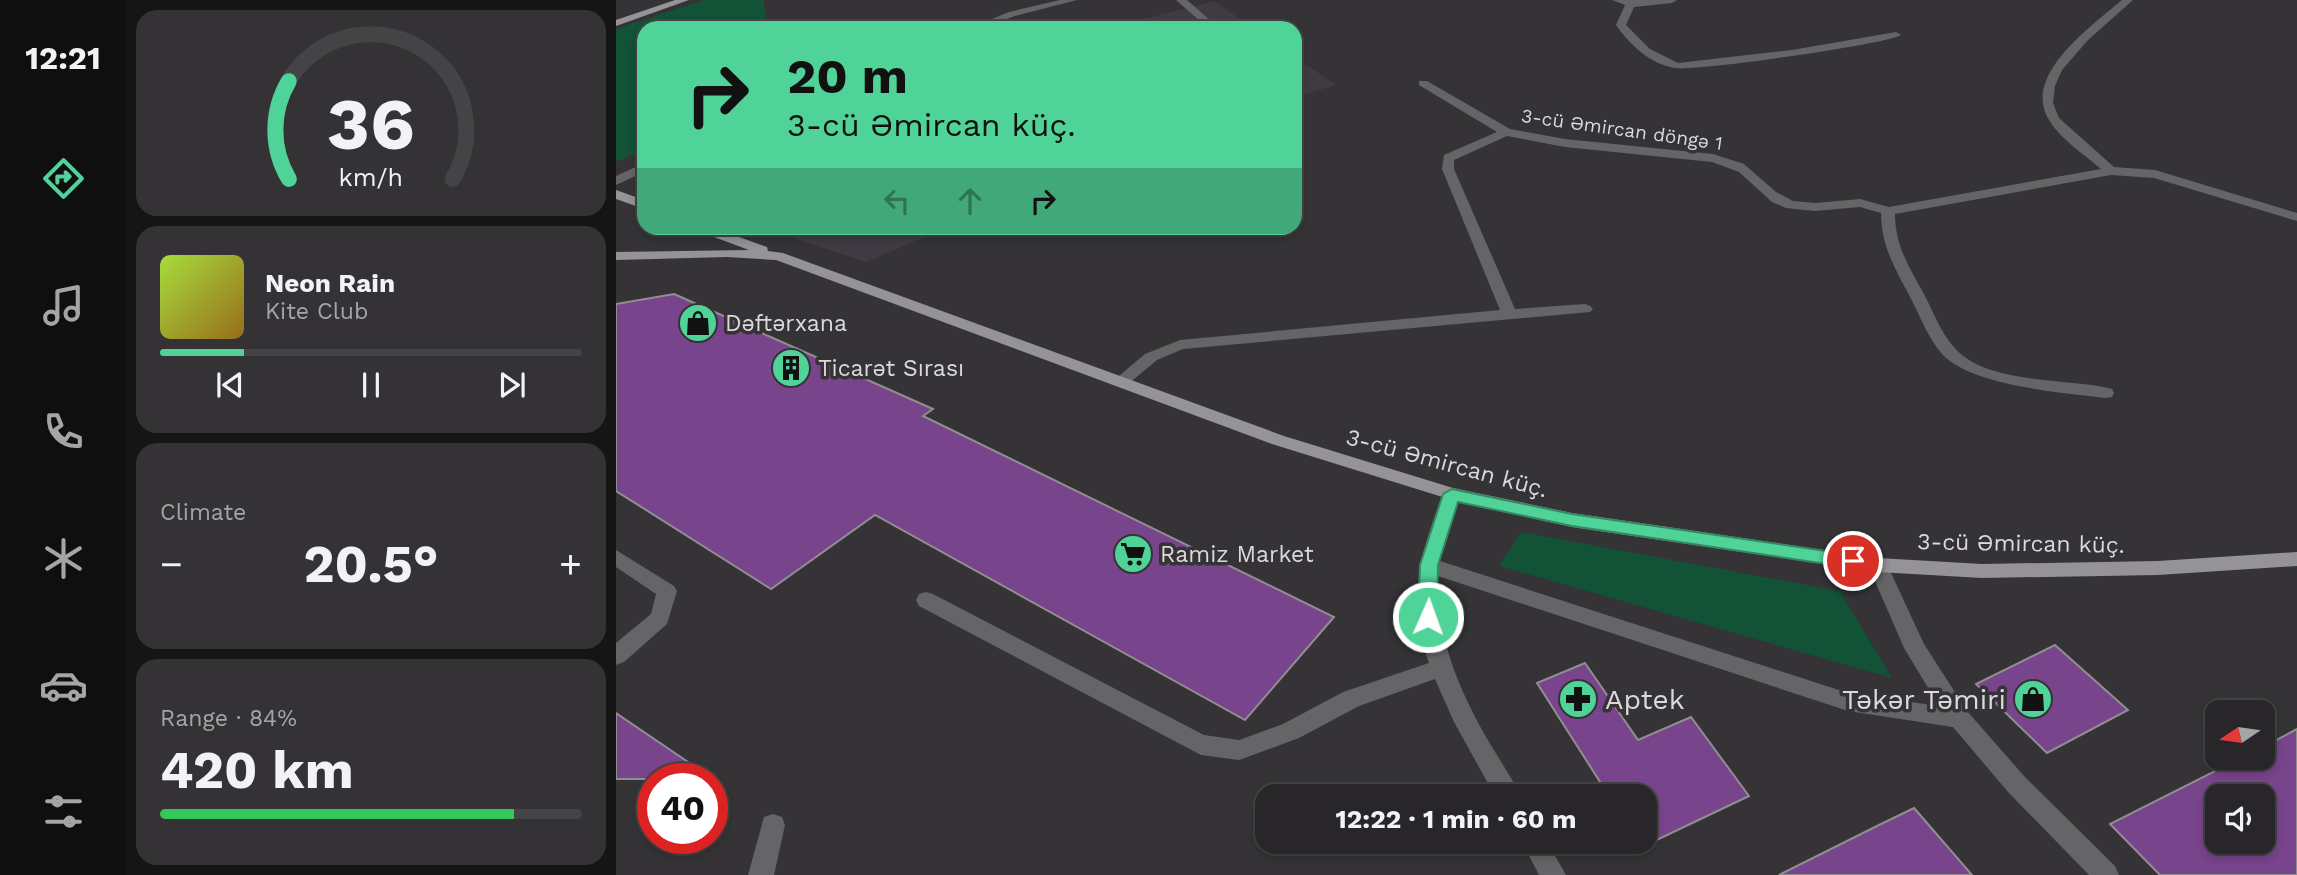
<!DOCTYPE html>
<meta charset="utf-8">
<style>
body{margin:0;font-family:"Work Sans",sans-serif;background:#343234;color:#f1f3f6;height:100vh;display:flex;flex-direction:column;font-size:26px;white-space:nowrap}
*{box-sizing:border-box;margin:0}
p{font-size:23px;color:#a5a5a8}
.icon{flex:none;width:38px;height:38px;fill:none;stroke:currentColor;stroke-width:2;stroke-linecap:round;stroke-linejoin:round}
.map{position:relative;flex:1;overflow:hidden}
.panel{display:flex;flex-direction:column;gap:10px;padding:10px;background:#161516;width:490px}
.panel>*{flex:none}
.hud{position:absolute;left:21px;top:21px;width:665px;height:214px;border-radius:21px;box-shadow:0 4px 10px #0003,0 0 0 2px #444345;background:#50d398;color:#111;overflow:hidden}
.needle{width:46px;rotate:257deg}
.tools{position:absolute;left:1589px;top:700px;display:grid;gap:14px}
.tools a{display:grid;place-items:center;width:70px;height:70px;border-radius:14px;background:#282628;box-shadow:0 4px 10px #0003,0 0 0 2px #444345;font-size:35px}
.speed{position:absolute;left:21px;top:763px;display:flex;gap:14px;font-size:35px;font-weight:700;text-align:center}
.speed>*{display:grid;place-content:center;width:91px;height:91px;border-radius:50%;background:#282628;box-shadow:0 4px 10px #0003,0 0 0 2px #444345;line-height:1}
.speed .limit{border:10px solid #d22;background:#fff;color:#111}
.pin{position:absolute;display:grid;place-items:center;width:60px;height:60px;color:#fff;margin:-30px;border:4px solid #fff;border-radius:50%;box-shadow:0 2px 7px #0007}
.me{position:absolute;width:77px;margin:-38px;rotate:2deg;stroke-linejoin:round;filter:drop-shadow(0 0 5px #0008)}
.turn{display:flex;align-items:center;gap:24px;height:147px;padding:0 35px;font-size:32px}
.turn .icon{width:91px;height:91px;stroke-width:2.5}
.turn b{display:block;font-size:49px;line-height:60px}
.lanes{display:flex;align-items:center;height:66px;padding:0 35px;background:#0003;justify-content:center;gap:35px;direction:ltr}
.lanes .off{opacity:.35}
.big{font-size:52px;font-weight:700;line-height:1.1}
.panel .widget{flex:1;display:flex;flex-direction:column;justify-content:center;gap:10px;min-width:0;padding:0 24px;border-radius:21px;background:#343234}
.panel .dial{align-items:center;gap:0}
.dial svg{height:182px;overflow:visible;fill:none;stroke:#444345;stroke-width:7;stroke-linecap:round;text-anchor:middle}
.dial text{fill:#f1f3f6;stroke:none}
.song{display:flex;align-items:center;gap:21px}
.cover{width:84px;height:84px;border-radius:10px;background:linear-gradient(135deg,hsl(80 70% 55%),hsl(40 70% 35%))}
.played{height:7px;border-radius:4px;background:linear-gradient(90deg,#50d398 20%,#444345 20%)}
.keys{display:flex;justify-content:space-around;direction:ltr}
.heat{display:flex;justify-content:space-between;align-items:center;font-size:38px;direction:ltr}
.charge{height:10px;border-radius:5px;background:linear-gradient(90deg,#34c759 84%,#444345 0)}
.trip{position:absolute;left:639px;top:784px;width:402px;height:70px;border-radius:21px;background:#282628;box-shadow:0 4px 10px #0003,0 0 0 2px #444345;font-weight:700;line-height:70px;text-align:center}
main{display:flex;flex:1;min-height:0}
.dock{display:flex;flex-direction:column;width:126px;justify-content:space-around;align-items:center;background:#100f10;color:#a5a5a8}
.dock .icon{width:49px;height:49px}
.dock .on{color:#50d398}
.dock b{font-size:32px;color:#f1f3f6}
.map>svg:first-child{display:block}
.built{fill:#403b43}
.green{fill:#125237}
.building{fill:#78448c;stroke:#918e92;stroke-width:2;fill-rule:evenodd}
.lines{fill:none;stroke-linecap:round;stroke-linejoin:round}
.minor{fill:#656466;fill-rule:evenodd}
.major{fill:#959396;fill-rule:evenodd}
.route{fill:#50d398;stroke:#348963;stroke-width:2}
.labels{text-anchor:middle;stroke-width:7;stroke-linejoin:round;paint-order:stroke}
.far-street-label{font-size:19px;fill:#dbd9dc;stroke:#353336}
.poi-label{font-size:23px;fill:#dbd9dc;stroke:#353336;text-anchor:start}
.street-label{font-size:23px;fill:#dbd9dc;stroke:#353336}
.near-poi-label{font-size:28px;fill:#dbd9dc;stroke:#353336;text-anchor:start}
</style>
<main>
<nav class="dock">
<b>12:21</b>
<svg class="icon on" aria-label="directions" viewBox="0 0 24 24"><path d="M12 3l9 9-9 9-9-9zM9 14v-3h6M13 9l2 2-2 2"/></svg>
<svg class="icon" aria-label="music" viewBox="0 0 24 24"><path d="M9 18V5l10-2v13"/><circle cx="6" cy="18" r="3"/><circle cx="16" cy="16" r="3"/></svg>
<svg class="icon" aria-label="phone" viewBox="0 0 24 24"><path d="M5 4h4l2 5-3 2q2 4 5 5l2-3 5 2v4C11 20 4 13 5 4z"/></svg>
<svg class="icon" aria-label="climate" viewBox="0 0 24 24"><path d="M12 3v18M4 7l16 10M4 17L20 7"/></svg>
<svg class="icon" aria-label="car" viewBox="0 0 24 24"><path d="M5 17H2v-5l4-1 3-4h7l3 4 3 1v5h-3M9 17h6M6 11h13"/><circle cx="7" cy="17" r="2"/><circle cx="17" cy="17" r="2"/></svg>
<svg class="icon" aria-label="filters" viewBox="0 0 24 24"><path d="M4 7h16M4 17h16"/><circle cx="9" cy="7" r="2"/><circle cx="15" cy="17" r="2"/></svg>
</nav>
<section class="panel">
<div class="widget dial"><svg viewBox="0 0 100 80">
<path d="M14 69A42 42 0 1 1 86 69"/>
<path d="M14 69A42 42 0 0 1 14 26" stroke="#50d398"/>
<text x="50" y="56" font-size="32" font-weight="700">36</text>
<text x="50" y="72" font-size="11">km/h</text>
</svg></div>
<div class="widget">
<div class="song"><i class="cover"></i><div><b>Neon Rain</b><p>Kite Club</p></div></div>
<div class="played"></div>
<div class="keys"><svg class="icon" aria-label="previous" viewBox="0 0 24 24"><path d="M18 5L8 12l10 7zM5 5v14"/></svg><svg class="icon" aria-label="pause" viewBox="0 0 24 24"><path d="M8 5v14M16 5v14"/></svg><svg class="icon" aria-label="next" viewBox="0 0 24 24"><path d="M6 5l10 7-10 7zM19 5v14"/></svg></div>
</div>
<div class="widget"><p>Climate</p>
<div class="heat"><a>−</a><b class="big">20.5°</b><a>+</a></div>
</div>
<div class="widget"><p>Range · 84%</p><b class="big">420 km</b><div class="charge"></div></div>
</section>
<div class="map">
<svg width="1681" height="875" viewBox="0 0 1681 875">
<rect width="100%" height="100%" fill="#353336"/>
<g class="built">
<path d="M598,1L637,28H492Z"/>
<path d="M679,57L720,85L679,97Z"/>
<path d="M147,228H331L250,262Z"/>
</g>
<g class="green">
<path d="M88,0H148L150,28H28V150L0,162V29Z"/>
<path d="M905,532L1224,591L1276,678L883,566Z"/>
</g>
<g class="building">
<path d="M58,294L317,409L307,416L718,617L629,720L259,515L155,589L0,491V304Z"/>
<path d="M1439,645L1512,710L1431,753L1360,684Z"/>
<path d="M969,663L1022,740L1075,717L1133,796L1026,847L1022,842H1029V796H993L921,683Z"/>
<path d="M0,713L97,779H0Z"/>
<path d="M1681,729V875H1544L1494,824L1625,758H1647V747ZM1601,796H1647V842H1601Z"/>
<path d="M1298,808L1356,875H1163L1265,824Z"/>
</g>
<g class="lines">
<g class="minor">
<path d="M444,0H461L399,16L367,28H353L393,12Z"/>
<path d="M560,0H571L603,28H592Z"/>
<path d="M996,0H1061L1056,3L1018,7L1010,25L1034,49L1062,63L1176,50L1280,32L1285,35C1272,44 1078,72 1059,68C1034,64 1014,45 1000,25L1009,5Z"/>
<path d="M1506,0H1517L1472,40L1446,70L1439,86L1437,103L1443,118L1498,167L1539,170L1681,213V221L1538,178L1495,175L1279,214C1279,245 1293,267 1308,294C1317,311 1324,331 1337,346C1368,385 1452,378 1496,389L1498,393L1496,397L1490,398C1448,393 1355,386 1326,354C1311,337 1303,313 1292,293C1278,267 1265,244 1265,213L1244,207L1199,211L1170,208L1156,202L1123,172L1096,162L949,147L891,136L838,160V169L899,309L969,304L974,306L977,309L974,312L567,349L541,360L511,385L505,386L497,381L529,354L564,340L884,310L826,169L828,155L881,132L803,85V81H811L894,129L949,139L1097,154L1128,164L1160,192L1177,201L1199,203L1244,199L1273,207L1485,169C1468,154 1445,140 1433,120C1405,75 1477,25 1506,0Z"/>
<path d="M28,163V172L0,185V176Z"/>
<path d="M836,488L843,489L845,494L824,561L1232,693L1323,706L1288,648L1252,565L1255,560L1262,558L1269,560L1308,644L1351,711L1408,776L1499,866L1503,875H1473L1392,792L1337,727L1232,711L822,576C820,634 841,685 869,735C880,755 895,775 904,796H879L838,722L819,679L743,706L683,738L623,760L585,755L303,606L300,600L303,594L310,592L317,594L588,735L623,740L667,724L727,692L813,663C790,599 804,554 827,494L829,489Z"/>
<path d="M0,550L58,586L61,591L51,624L8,662L0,665V643L35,614L40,594L0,567Z"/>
<path d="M157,814L166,817L169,825L158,875H132L148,817Z"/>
<path d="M906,842H931L950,875H923Z"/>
</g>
<g class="major">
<path d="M59,0H73L0,26V20Z"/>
<path d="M0,190L28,200V209L0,199Z"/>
<path d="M81,228H98L151,247L152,251L167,253L668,436L837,488L956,513L1262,558L1366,564L1542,561L1681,552V566L1542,575L1366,578L1262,572L956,527L836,500L656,444L160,260L111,257L0,260V252L133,250L82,231Z"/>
</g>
</g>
<path class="route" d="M836,489L956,514L1237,555L1243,557L1246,561L1243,566L1237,568L956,526L842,502L822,565L821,617L819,622L812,624L805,622L802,617L804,565L827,494Z"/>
<defs>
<symbol id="shop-disc" viewBox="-11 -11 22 22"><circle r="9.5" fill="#50d398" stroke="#353336"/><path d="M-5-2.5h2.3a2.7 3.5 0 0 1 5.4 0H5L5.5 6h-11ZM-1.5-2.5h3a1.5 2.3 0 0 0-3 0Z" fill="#111"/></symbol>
<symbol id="building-disc" viewBox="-11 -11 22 22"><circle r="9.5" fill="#50d398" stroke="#353336"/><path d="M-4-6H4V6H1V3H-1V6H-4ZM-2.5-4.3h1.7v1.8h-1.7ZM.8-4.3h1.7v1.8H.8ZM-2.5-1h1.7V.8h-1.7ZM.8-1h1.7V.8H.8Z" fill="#111"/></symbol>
<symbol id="supermarket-disc" viewBox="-11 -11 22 22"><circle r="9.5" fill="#50d398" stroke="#353336"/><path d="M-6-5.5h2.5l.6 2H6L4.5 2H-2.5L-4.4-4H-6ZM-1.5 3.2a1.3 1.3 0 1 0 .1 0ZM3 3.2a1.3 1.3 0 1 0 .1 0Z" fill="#111"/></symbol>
<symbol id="pharmacy-disc" viewBox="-11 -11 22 22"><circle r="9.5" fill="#50d398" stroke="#353336"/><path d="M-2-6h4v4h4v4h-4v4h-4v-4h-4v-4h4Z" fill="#111"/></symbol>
</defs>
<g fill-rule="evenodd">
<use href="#shop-disc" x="60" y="301" width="44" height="44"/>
<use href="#building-disc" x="153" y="346" width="44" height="44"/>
<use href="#supermarket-disc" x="495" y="532" width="44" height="44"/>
<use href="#pharmacy-disc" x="940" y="677" width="44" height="44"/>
<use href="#shop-disc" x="1395" y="677" width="44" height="44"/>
</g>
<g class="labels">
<g class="far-street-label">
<text transform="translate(1006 129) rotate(8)" y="7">3-cü Əmircan döngə 1</text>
</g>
<g class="poi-label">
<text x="109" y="331">Dəftərxana</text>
<text x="202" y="376">Ticarət Sırası</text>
<text x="544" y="562">Ramiz Market</text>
</g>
<g class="street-label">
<text transform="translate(831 463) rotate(15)" y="8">3-cü Əmircan küç.</text>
<text transform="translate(1405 543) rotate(1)" y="8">3-cü Əmircan küç.</text>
</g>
<g class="near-poi-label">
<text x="989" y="709">Aptek</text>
<text x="1390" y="709" text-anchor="end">Təkər Təmiri</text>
</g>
</g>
</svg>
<div class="tools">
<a><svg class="needle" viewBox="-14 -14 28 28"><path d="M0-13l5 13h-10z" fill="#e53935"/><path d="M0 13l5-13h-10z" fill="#a5a5a8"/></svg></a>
<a><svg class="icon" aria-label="sound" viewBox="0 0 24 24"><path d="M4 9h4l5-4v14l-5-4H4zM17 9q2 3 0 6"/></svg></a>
</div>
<div class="speed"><div class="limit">40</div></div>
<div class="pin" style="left:1237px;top:561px;background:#d93025"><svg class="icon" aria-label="arrive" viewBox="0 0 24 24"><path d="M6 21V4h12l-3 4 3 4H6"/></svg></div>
<svg class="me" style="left:812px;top:617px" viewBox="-20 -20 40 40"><circle r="17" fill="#50d398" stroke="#fff" stroke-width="3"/><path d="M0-11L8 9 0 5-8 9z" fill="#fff"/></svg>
<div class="trip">12:22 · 1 min · 60 m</div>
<div class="hud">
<div class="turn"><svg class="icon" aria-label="right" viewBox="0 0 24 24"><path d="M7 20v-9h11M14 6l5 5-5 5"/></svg><div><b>20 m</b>3-cü Əmircan küç.</div></div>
<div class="lanes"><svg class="icon off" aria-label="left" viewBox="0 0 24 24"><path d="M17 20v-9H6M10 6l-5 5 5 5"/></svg><svg class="icon off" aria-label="ahead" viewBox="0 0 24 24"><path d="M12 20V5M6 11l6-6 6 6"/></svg><svg class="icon" aria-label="right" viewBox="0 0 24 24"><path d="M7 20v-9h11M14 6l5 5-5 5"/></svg></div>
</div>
</div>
</main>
